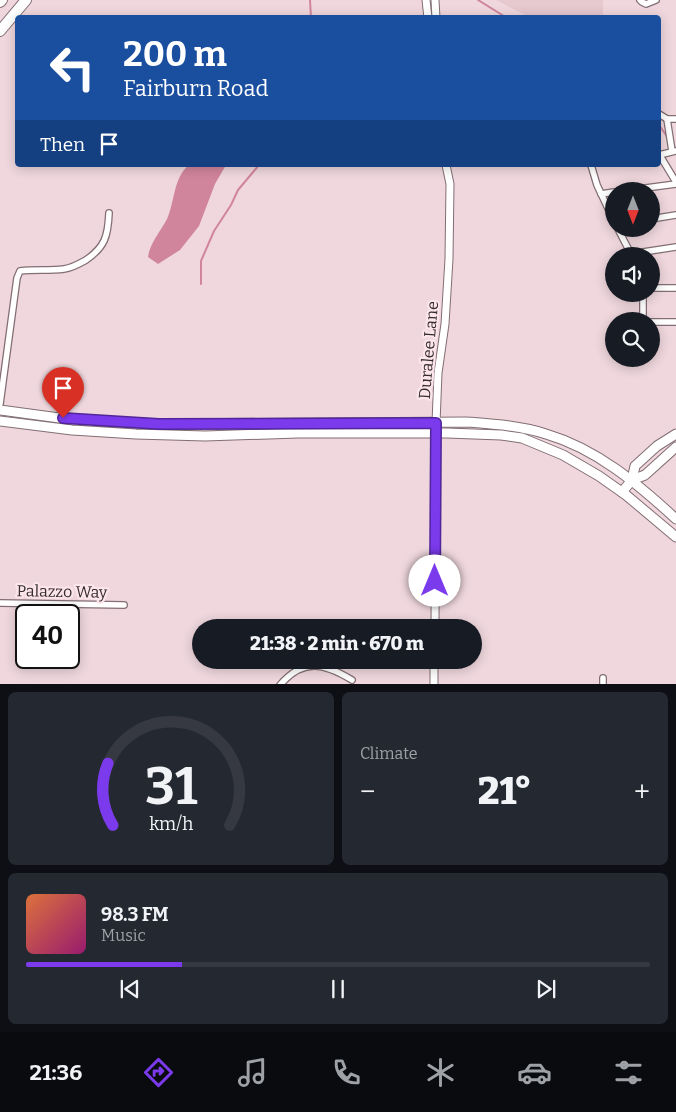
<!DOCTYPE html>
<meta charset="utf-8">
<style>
body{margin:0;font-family:Bitter,serif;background:#242831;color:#f1f3f6;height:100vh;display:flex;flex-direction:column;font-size:19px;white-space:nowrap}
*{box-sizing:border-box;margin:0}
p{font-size:16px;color:#9ea1a6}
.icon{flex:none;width:28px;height:28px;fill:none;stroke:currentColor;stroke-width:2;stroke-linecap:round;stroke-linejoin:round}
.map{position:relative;height:684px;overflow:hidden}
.sheet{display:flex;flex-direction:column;gap:8px;padding:8px;background:#0d0f14;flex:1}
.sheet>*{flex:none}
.hud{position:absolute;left:15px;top:15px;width:646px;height:152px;border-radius:5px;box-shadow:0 2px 12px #0003;background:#1a4fa0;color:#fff;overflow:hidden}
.needle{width:32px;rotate:180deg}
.fabs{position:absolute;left:605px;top:182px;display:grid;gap:10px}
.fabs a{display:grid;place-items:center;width:55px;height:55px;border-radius:50%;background:#171b24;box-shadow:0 2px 12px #0003;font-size:25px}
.speed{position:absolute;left:15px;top:604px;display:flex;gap:10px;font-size:25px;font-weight:700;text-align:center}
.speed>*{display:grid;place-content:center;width:65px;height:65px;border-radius:50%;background:#171b24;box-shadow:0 2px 12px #0003;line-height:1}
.speed .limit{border:2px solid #111;border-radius:8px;background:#fff;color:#111}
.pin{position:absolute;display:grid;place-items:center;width:42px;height:42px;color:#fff;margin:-51px -21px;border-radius:50% 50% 50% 0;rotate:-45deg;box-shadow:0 0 5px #0007}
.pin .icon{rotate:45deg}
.me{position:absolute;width:55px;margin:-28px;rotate:0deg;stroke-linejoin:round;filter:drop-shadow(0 0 4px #0008)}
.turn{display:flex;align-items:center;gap:18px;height:105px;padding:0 25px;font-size:22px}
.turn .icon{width:65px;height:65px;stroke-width:2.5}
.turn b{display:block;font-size:35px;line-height:42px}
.then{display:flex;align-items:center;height:48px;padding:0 25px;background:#0003;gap:10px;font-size:19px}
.big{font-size:38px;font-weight:800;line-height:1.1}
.sheet .card{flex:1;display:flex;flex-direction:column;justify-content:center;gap:8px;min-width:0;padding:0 18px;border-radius:8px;background:#242831}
.sheet .dial{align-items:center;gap:0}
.dial svg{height:130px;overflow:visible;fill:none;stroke:#363941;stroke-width:7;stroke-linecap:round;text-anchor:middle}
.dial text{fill:#f1f3f6;stroke:none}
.song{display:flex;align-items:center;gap:15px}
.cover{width:60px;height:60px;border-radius:8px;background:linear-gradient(135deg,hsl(20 70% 55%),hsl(320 70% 35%))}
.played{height:5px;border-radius:2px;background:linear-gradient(90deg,#7c3aed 25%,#363941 25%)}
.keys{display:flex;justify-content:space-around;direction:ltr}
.heat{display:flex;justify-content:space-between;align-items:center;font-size:28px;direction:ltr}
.sheet .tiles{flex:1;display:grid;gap:8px;grid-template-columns:1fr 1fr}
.card:last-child{grid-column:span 2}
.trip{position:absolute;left:192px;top:619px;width:290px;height:50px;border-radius:25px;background:#171b24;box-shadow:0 2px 12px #0003;font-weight:800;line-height:50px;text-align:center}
.dock{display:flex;height:80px;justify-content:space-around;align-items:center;background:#090b0e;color:#9ea1a6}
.dock .icon{width:35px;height:35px}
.dock .active{color:#7c3aed}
.dock b{font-size:22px;color:#f1f3f6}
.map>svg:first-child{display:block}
.built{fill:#e6c8cf}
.water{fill:#d1859d}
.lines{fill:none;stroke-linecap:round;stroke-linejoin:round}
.stream{stroke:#d1859d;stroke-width:2}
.minor-casing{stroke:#826e73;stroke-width:8}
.tertiary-casing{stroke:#826e73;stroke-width:9}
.primary-casing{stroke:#826e73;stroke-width:11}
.motorway-casing{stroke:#826e73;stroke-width:12}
.minor{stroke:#fff;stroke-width:5.5}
.tertiary{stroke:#fff;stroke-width:7}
.primary{stroke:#fff;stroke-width:9}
.motorway{stroke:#fff;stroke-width:10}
.route-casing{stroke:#51269a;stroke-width:12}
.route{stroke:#7c3aed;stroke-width:9}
.labels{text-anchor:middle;stroke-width:4.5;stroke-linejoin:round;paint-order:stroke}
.street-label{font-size:16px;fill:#352c2e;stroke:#fce5eb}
</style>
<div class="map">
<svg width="676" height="685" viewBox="0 0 676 685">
<rect width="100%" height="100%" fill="#efd7dd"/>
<path class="built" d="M496,0H603V17H529Z"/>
<path class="water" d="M189,165H226L215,184L199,226L180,250L158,264L148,257C150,243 160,232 167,219C175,202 173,178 189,165Z"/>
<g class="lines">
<g class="stream">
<path d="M310,0L311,18"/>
<path d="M478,0L507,18"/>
<path d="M659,125L668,138"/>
<path d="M201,284V261L214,231L231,205L238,190L259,165"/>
</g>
<defs>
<g id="minor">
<path d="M640,0L642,2L646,4L656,0"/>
<path d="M659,114L667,119H676"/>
<path d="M667,119L672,151"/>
<path d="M659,154L676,182"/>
<path d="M659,155L676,151"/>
<path d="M591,165L597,185L614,221"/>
<path d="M623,191L676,184"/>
<path d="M601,194L614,192"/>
<path d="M651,219L676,215"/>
<path d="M618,229L632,256"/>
<path d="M630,254L676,247"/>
<path d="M651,288H676"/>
<path d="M643,294V321"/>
<path d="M651,322H676"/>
<path d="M0,404L17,278L20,271C35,269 49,271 64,269C72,268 79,264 86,260C105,247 108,236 109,213"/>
<path d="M0,603L124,605"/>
<path d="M280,685C303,658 324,663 352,680"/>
<path d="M603,685V678"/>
</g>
<g id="tertiary">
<path d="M426,0L428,18"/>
<path d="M435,0L436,18"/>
<path d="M435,628L436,423L438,373L445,324L449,259L450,184L446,165"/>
<path d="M434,685V660"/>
</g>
<g id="primary">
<path d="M0,410L74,420L159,424L467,422C492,424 522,426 546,434C597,449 638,484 676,519"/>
<path d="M0,421L72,430L136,434L205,436L298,433H447L501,435L522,438L563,455L599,476L626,495L676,537"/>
<path d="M632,480L635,466L657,446L676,434"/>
<path d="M622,492L632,480L645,475L676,447"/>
</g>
<g id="motorway">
<path d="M0,2L2,0"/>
<path d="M0,31L26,0"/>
</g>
</defs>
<use href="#minor" class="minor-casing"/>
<use href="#tertiary" class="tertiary-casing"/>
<use href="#primary" class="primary-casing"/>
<use href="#motorway" class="motorway-casing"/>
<use href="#minor" class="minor"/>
<use href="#tertiary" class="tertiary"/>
<use href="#primary" class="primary"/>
<use href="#motorway" class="motorway"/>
</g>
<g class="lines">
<defs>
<path id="route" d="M63,418L159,424L436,423L435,581"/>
</defs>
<use href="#route" class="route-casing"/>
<use href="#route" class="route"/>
</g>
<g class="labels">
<g class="street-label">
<text transform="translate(428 350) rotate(-85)" y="6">Duralee Lane</text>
<text transform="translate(62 591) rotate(1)" y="6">Palazzo Way</text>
</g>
</g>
</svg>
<div class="fabs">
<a><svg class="needle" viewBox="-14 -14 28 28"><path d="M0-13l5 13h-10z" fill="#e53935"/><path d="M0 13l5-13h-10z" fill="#9ea1a6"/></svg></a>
<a><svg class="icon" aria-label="sound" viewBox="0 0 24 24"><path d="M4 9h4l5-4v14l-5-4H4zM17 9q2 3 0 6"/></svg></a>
<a><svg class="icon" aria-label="search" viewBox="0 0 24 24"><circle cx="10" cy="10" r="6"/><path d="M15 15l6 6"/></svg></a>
</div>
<div class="speed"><div class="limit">40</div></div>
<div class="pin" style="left:63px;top:418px;background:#d93025"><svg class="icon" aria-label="arrive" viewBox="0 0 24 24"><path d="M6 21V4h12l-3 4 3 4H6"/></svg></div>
<svg class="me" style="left:435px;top:581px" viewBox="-20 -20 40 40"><circle r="19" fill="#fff"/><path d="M0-13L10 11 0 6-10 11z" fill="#7c3aed"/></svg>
<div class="trip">21:38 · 2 min · 670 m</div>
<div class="hud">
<div class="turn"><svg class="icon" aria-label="left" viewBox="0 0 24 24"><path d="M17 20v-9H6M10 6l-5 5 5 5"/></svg><div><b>200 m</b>Fairburn Road</div></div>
<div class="then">Then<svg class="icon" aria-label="arrive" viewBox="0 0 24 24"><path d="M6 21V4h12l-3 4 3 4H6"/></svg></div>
</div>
</div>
<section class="sheet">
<div class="tiles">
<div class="card dial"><svg viewBox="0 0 100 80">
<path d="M14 69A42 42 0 1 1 86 69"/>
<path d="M14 69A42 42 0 0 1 11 31" stroke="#7c3aed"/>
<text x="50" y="56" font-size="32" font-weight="700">31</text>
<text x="50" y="72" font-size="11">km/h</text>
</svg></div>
<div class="card"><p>Climate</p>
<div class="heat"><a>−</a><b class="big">21°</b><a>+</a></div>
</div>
<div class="card">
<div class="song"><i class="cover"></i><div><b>98.3 FM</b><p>Music</p></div></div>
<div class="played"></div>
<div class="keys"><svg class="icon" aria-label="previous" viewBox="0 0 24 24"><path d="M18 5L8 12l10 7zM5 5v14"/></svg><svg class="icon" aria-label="pause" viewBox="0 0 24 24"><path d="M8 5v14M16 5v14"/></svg><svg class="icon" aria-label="next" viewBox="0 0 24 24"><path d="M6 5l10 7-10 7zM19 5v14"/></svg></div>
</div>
</div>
</section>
<nav class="dock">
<b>21:36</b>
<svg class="icon active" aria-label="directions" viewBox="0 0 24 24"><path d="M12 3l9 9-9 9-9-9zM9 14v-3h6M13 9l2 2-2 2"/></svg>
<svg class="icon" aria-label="music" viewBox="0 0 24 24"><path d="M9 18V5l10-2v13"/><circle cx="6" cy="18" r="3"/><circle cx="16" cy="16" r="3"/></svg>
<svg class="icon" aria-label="phone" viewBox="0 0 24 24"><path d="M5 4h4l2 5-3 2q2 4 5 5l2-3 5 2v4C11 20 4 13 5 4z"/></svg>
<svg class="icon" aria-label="climate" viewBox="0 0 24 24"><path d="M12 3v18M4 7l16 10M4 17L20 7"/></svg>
<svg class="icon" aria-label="car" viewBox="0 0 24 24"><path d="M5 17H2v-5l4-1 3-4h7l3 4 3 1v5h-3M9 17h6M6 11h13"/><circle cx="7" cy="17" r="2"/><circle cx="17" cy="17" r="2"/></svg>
<svg class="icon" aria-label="filters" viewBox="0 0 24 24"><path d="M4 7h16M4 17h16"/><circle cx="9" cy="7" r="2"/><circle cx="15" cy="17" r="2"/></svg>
</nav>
